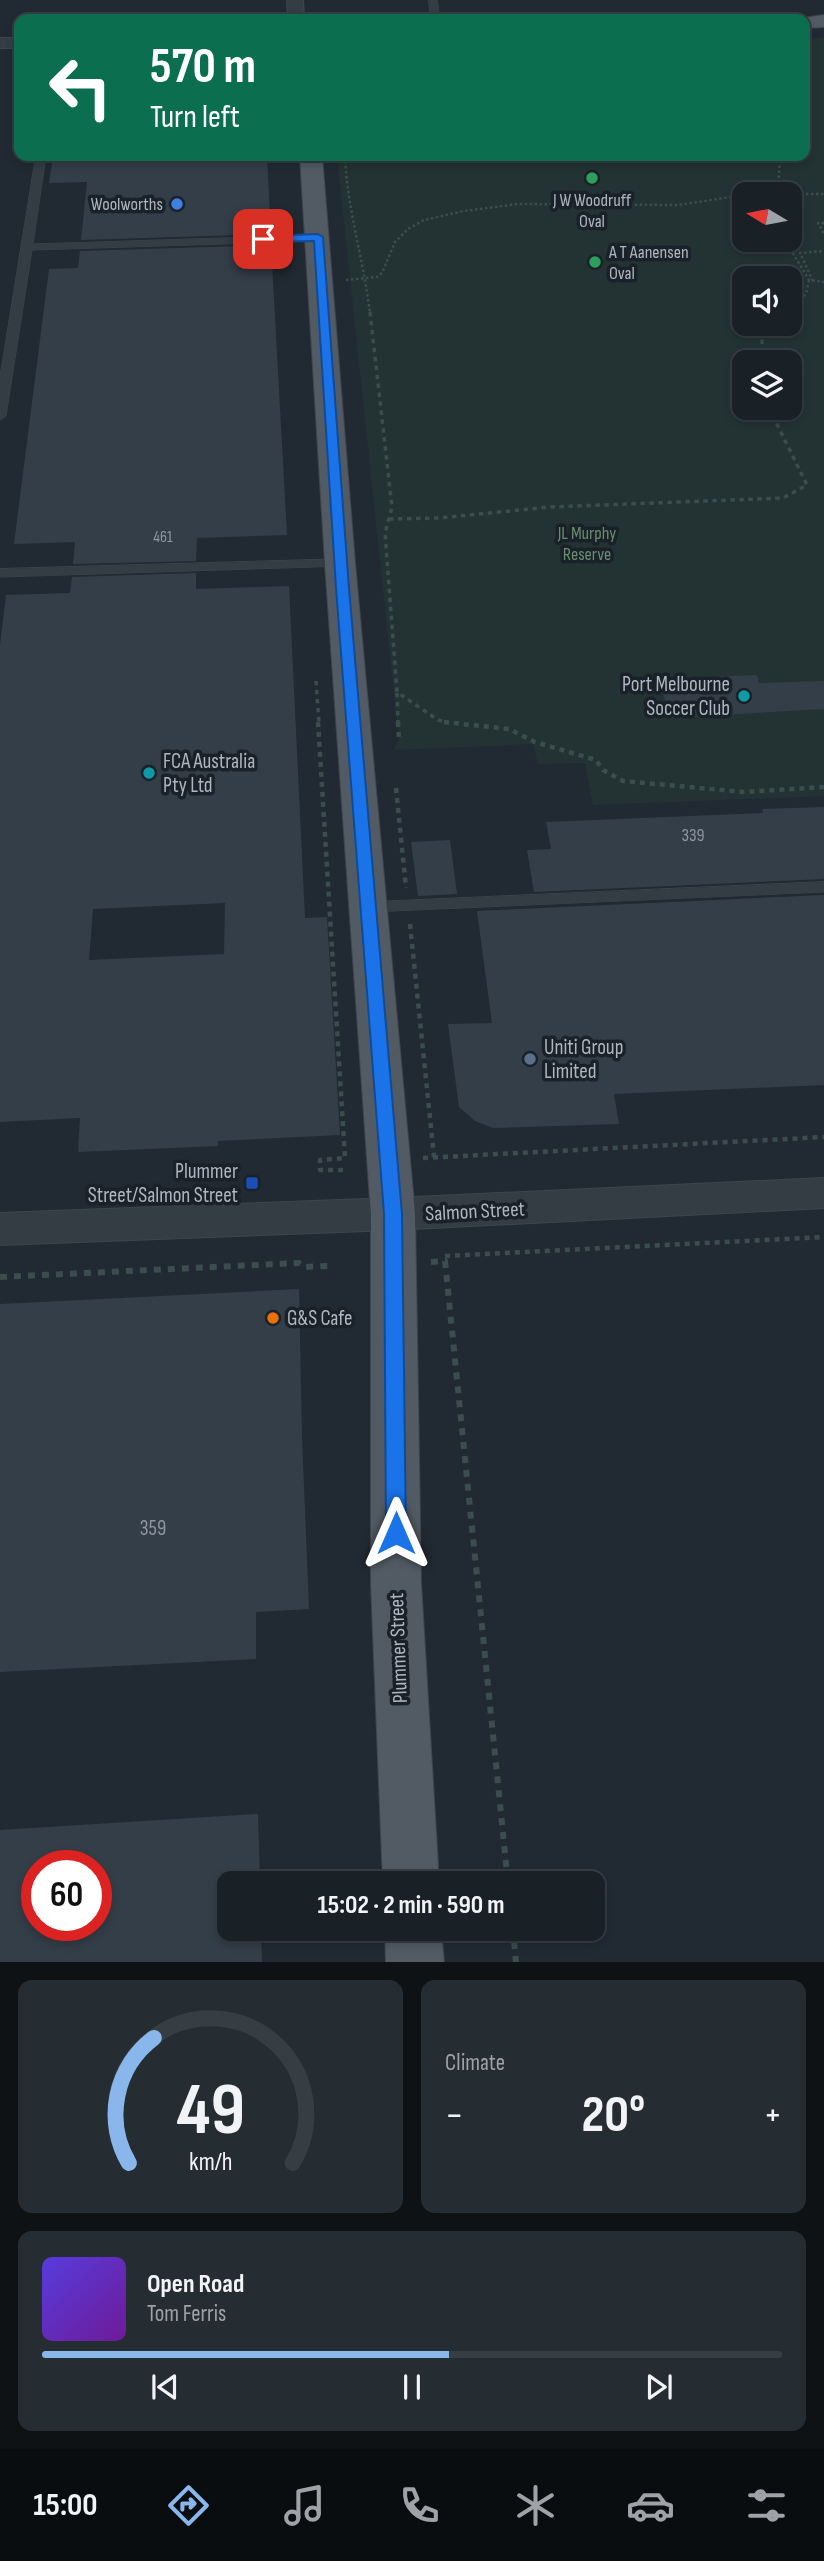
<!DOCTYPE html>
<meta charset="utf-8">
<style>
body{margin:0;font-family:"Sofia Sans Condensed",sans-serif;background:#262d32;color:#f1f3f6;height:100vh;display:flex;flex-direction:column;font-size:26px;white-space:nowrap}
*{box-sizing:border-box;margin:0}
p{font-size:23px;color:#9fa3a7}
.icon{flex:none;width:38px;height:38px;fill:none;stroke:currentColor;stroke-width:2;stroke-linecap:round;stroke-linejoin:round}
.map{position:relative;height:1962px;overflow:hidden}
.details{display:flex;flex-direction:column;gap:18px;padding:18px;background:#0e1215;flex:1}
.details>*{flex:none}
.guide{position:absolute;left:14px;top:14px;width:796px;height:147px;border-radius:14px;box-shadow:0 4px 10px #0003,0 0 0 2px #373e43;background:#0b6e4f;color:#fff;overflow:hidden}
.needle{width:46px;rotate:280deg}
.tools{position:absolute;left:732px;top:182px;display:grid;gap:14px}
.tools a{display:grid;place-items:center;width:70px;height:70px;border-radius:14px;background:#192026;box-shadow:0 4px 10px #0003,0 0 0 2px #373e43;font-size:35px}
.speed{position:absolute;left:21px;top:1850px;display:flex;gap:14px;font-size:35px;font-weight:700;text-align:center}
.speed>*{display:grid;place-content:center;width:91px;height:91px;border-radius:50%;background:#192026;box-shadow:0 4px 10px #0003,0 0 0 2px #373e43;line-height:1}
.speed .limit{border:10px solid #d22;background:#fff;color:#111}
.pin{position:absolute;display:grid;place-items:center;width:60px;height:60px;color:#fff;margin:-30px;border-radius:14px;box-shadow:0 4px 10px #0006}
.me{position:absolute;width:77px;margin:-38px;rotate:0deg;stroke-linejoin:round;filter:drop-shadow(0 0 5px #0008)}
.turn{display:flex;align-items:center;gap:24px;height:147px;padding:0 21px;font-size:32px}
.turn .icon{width:91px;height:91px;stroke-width:2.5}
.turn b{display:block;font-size:49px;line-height:60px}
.big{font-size:52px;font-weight:700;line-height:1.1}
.details .card{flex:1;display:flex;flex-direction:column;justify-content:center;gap:10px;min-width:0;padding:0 24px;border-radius:14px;background:#262d32}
.details .dial{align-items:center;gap:0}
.dial svg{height:182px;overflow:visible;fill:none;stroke:#373e43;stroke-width:7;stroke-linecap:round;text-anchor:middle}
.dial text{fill:#f1f3f6;stroke:none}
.song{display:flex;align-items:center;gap:21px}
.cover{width:84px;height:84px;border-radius:10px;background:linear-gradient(135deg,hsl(250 70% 55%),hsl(280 70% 35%))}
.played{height:7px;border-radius:4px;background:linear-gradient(90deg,#89b7eb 55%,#373e43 55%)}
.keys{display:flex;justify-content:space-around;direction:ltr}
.heat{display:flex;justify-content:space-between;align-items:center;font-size:38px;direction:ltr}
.details .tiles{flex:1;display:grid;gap:18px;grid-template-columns:1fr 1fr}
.card:last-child{grid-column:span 2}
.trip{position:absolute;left:217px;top:1871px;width:388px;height:70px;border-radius:14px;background:#192026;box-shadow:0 4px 10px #0003,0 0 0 2px #373e43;font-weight:700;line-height:70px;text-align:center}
.tab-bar{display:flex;height:112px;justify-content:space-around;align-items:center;background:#0a0d0f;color:#9fa3a7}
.tab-bar .icon{width:49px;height:49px}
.tab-bar .on{color:#89b7eb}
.tab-bar b{font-size:32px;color:#f1f3f6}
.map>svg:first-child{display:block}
.green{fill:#233334;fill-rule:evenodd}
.building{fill:#343e49;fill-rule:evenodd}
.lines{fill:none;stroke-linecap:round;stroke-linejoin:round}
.service-casing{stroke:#3e454d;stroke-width:1}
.minor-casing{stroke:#3e454d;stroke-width:2}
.tertiary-casing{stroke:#3e454d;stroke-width:2}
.primary-casing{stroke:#3e454d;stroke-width:2}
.path-far3{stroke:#3b4d4d;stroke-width:2.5;stroke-dasharray:2.5 2.5;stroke-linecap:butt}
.path-far2{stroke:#3b4d4d;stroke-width:3.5;stroke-dasharray:4.5 4.5;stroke-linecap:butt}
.path-far1{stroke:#3b4d4d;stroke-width:4.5;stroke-dasharray:5 5;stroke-linecap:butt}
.path{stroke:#3b4d4d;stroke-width:6;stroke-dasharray:7 7;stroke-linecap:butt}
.service{fill:#343c44;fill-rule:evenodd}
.minor{fill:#343c44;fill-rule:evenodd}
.tertiary{fill:#343c44;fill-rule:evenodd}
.primary{fill:#525b64;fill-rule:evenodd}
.route{fill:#1a73e8;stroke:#114b97;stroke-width:2}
.leisure-dot{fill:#2e9e5b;stroke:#1a2128;stroke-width:2.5}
.shop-dot{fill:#3f7fe0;stroke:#1a2128;stroke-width:2.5}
.culture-dot{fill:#0f9aa8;stroke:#1a2128;stroke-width:2.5}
.service-dot{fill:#5c6f8a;stroke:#1a2128;stroke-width:2.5}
.transit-dot{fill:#1a4fb4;stroke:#1a2128;stroke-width:2.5}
.food-dot{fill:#e8710a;stroke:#1a2128;stroke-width:2.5}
.labels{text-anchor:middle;stroke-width:7;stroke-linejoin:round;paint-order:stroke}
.far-number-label{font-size:16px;fill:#8e97a1}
.far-poi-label{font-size:18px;fill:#aeb7c1;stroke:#1a2128}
.far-park-label{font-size:18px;fill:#698e6e;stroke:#1a2128}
.number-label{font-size:18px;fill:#8e97a1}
.poi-label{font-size:21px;fill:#aeb7c1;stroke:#1a2128;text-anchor:start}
.street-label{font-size:21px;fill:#aeb7c1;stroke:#1a2128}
.near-number-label{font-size:21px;fill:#8e97a1}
</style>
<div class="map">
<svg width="824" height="1963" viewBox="0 0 824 1963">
<rect width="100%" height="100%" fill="#212a33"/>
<path class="green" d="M805,38H824V796L593,805L585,763L538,764L533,744L394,750L399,739L337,156H805ZM744,194H789V240H744ZM744,278H789V324H744ZM744,362H789V408H744Z"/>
<g class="building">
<path d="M53,156H267L271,234L81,240L87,182L49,183Z"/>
<path d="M271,245L287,535L197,538L196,561L73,564L75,542L14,544L49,269L78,268L80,251Z"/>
<path d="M196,573V589L289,586L305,918L327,917L340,1135L218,1141V1146L78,1152L80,1118L0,1122V645L6,595L70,593L72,577ZM225,903L224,954L89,960L93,909Z"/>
<path d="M757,675L759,683L824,681V709L670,718L659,679Z"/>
<path d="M824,807V879L534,892L527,850L551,849L546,822L763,813L762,809Z"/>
<path d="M450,840L457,894L418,896L411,842Z"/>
<path d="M824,895V1085L614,1094L619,1124L493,1128L475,1121L459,1107L448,1024L492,1023L477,911Z"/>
<path d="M299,1289L302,1437L309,1609L256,1612V1659L0,1672V1304Z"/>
<path d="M258,1814L260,1883H229V1928H261L262,1963H0V1830ZM37,1866H96V1925H37Z"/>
</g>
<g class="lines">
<defs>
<g id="service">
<path d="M429,0H437L440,19H431Z"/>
<path d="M36,156H46L33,244L318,235L323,238L318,241L32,250L6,416L0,420V377Z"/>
<path d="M340,559L347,563L345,566L0,577V569Z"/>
<path d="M824,882V892L369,912L361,907L369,902Z"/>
</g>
<g id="minor">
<path d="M287,0H303L304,19H288Z"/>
<rect x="0" y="38" width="19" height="10"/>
</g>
<path id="tertiary" d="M824,1178V1208L393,1230L0,1245V1213L393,1198Z"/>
<g id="primary">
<path d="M824,15V27L805,28V19H797Z"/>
<path d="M300,156H322L355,563L415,1214L421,1583L439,1883H383L371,1583V1214L325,563Z"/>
<path d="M385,1928H441L444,1963H386Z"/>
</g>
</defs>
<use href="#service" class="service-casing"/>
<use href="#minor" class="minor-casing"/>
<use href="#tertiary" class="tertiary-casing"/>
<use href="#primary" class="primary-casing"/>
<g class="path-far3">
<path d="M607,19L785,16"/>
<path d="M345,156C347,209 364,261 370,314"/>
<path d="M778,193L780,156"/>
<path d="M751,194H824"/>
<path d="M824,223H818L824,234"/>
<path d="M785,240L809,280L824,282"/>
<path d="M346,280L377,277L382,273L395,242L408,229L424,220L464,211L518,204L678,205L744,195"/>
<path d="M813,281L800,253L824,251"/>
<path d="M789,310L806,294L809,280"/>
</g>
<g class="path-far2">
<path d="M370,312L392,507L385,533L397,692L438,720L449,723"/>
<path d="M762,362V337L769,324"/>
<path d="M389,519L439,518L550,507L783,498L807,485L769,408"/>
<path d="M316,681L319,723"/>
<path d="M397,693L398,723"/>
</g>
<g class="path-far1">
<path d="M318,722L345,1158L320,1160V1170H343"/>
<path d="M398,722L399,740"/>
<path d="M444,722L509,729L535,742L596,760L603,770L623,781L744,792L824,787"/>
<path d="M396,788L406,888"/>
<path d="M410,924L434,1157"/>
<path d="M423,1158L824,1137"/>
<path d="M445,1256L824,1237"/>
</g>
<g class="path">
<path d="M431,1262L445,1261L508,1883"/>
<path d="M0,1277L299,1263L304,1267L328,1266"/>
<path d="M513,1928L516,1963"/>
</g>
<use href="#service" class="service"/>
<use href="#minor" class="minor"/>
<use href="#tertiary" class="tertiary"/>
<use href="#primary" class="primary"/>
</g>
<path class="route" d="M318,234L323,237L349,588L402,1214L406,1533L403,1539L396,1542L389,1539L386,1533L384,1214L336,588L314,241L263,242L258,239L263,236Z"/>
<g class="leisure-dot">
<circle cx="592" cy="178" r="7"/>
<circle cx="595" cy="262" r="7"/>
</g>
<circle class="shop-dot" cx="177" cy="204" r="7"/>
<g class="culture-dot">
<circle cx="744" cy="696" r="7"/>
<circle cx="149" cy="773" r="7"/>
</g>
<circle class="service-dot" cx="530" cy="1059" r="7"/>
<rect class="transit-dot" x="245" y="1176" width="14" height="14" rx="3.5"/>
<circle class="food-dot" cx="273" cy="1318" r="7"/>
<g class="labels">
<g class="far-number-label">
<text x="163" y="542">461</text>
</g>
<g class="far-poi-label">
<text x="592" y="206">J W Woodruff<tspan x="592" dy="21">Oval</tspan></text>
<text x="163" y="210" text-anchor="end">Woolworths</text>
<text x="609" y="258" text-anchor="start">A T Aanensen<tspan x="609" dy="21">Oval</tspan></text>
</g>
<g class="far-park-label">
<text x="587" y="539">JL Murphy<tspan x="587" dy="21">Reserve</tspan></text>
</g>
<g class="number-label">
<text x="693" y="841">339</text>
</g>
<g class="poi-label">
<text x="730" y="691" text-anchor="end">Port Melbourne<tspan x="730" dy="24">Soccer Club</tspan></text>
<text x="163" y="768">FCA Australia<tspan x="163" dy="24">Pty Ltd</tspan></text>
<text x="544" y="1054">Uniti Group<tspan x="544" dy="24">Limited</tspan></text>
<text x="238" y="1178" text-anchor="end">Plummer<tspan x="238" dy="24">Street/Salmon Street</tspan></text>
<text x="287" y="1325">G&amp;S Cafe</text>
</g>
<g class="street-label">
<text transform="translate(475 1211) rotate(-3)" y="7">Salmon Street</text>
<text transform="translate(398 1648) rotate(-92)" y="7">Plummer Street</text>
</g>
<g class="near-number-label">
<text x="153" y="1535">359</text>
</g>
</g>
</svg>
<div class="tools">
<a><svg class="needle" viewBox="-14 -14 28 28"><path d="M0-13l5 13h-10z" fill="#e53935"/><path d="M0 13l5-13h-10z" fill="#9fa3a7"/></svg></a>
<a><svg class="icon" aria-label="sound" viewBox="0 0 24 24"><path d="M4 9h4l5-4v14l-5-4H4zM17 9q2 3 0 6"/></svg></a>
<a><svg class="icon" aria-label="layers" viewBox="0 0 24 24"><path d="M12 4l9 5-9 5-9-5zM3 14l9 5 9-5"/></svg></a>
</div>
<div class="speed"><div class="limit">60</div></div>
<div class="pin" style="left:263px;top:239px;background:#d93025"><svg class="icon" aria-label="arrive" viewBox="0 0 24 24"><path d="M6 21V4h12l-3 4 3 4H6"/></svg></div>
<svg class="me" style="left:396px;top:1533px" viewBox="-20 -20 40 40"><path d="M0-17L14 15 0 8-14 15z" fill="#1a73e8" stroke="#fff" stroke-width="4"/></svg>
<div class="trip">15:02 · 2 min · 590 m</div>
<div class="guide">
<div class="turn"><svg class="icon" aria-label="left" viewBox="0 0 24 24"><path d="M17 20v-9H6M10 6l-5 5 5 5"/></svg><div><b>570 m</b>Turn left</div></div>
</div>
</div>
<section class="details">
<div class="tiles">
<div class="card dial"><svg viewBox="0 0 100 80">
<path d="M14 69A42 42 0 1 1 86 69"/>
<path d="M14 69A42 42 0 0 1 25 14" stroke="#89b7eb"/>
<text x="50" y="56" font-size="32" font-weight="700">49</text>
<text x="50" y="72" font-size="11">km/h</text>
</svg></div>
<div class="card"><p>Climate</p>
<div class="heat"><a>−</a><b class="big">20°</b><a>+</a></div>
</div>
<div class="card">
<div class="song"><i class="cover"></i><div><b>Open Road</b><p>Tom Ferris</p></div></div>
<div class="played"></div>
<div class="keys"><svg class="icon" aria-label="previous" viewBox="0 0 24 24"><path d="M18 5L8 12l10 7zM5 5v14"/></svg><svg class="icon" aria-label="pause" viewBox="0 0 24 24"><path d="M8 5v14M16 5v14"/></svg><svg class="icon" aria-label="next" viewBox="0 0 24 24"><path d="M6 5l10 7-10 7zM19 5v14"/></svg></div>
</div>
</div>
</section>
<nav class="tab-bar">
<b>15:00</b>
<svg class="icon on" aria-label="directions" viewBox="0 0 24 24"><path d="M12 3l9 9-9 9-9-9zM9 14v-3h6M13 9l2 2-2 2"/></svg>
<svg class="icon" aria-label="music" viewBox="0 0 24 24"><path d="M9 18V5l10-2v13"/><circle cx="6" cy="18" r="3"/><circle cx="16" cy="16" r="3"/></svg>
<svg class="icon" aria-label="phone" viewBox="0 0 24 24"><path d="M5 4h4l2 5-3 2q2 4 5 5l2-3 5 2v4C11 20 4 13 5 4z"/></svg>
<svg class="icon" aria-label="climate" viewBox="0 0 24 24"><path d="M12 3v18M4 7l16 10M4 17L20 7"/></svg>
<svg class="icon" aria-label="car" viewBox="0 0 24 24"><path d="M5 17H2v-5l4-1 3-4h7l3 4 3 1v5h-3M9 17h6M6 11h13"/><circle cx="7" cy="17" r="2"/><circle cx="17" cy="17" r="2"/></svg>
<svg class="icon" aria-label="filters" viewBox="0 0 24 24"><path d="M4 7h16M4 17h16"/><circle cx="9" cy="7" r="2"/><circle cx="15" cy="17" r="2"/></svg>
</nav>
